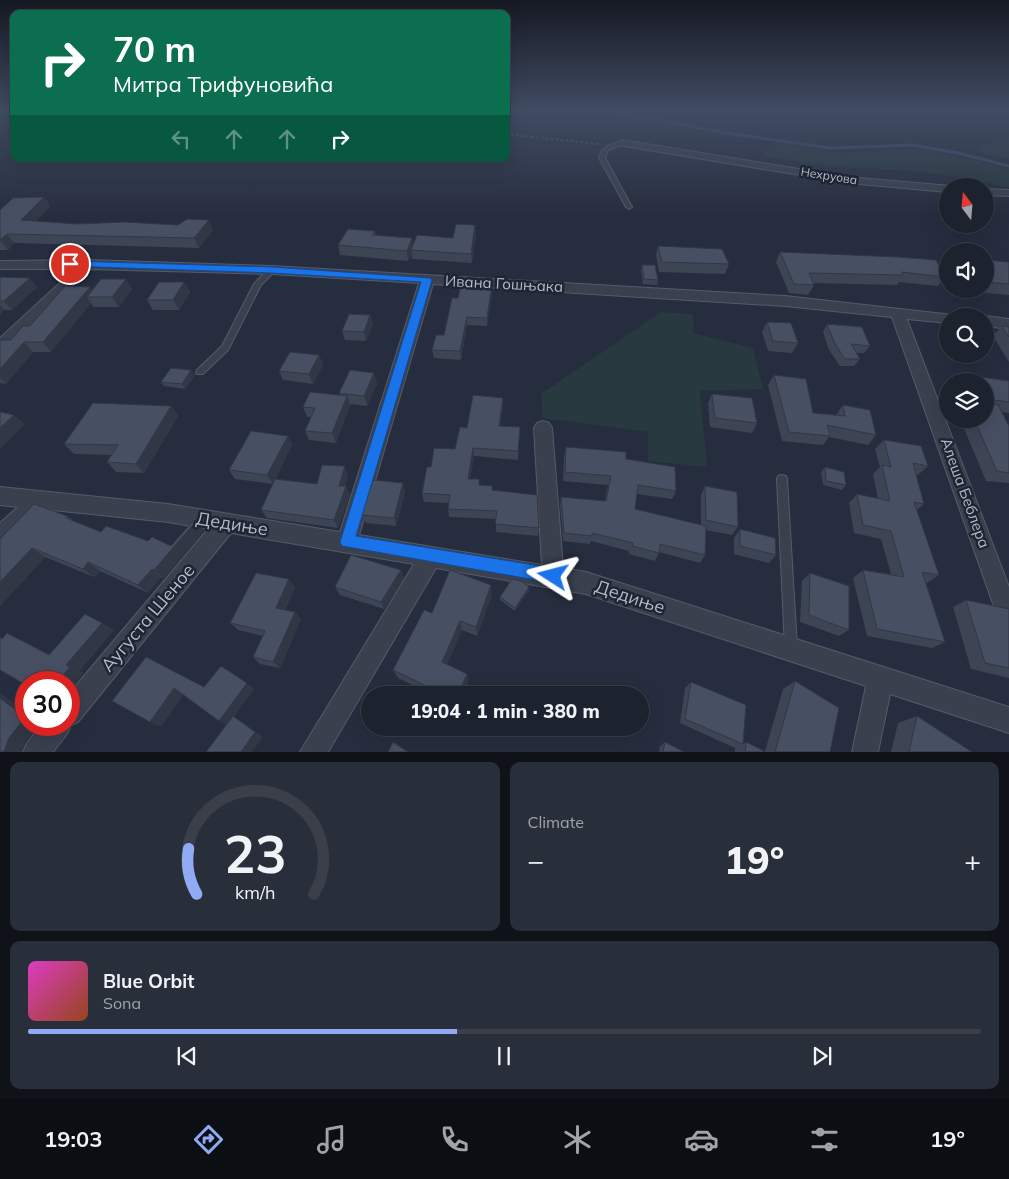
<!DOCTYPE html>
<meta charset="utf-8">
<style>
body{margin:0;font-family:Mulish,sans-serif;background:#292f3a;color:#f1f3f6;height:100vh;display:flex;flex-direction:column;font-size:19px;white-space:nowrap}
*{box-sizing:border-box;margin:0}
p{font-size:16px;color:#a0a4aa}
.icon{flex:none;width:28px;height:28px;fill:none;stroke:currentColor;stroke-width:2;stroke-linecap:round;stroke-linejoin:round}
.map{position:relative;height:752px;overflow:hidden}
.drawer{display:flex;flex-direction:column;gap:10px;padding:10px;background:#0f1319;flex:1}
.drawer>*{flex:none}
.top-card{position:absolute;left:10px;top:10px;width:500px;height:152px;border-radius:10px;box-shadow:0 5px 20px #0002,0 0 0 1px #3a3f4a;background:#0b6e4f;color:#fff;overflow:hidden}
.needle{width:32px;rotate:344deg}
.fabs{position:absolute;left:939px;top:178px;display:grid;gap:10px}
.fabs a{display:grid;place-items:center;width:55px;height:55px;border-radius:50%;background:#1c222e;box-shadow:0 5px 20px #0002,0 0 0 1px #3a3f4a;font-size:25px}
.speed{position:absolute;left:15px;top:671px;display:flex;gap:10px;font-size:25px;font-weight:700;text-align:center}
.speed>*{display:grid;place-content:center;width:65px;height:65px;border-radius:50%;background:#1c222e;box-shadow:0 5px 20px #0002,0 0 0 1px #3a3f4a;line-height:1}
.speed .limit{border:8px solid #d22;background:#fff;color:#111}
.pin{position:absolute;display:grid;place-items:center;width:42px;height:42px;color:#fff;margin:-21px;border:2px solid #fff;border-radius:50%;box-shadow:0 1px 5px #0007}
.me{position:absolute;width:55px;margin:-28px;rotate:279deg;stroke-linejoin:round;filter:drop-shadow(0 0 4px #0008)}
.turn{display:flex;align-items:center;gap:18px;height:105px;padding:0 20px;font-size:22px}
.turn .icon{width:65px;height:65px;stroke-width:2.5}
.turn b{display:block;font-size:35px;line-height:42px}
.lanes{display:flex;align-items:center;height:48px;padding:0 20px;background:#0003;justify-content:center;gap:25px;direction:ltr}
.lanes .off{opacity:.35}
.big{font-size:38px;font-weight:800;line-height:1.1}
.drawer .widget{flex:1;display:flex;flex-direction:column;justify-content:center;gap:8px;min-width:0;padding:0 18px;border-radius:10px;background:#292f3a}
.drawer .dial{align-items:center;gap:0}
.dial svg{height:130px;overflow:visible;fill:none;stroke:#3a3f4a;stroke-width:7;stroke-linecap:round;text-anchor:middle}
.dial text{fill:#f1f3f6;stroke:none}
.song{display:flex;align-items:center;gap:15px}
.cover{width:60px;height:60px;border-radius:8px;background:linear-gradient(135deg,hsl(310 70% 55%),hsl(20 70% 35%))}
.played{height:5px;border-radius:2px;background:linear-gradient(90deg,#90abf4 45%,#3a3f4a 45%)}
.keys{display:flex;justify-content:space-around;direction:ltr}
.heat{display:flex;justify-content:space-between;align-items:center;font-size:28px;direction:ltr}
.drawer .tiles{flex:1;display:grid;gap:10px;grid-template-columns:1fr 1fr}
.widget:last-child{grid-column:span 2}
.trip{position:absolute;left:361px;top:686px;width:288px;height:50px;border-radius:25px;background:#1c222e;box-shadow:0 5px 20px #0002,0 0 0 1px #3a3f4a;font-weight:800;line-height:50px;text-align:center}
.menu{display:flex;height:80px;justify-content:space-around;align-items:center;background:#0b0e12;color:#a0a4aa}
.menu .icon{width:35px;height:35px}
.menu .on{color:#90abf4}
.menu b{font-size:22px;color:#f1f3f6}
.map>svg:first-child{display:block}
.green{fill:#28393f}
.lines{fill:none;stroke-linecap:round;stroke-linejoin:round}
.stream{stroke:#3c4966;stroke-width:3}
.lane-casing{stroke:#545b69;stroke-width:2}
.street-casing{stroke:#545b69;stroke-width:2}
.path{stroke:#46565c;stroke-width:2;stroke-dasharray:2.5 2.5;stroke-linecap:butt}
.lane{fill:#3a404e;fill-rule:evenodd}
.street{fill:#3a404e;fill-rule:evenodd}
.wall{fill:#3d4454}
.shaded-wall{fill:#323745}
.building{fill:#474f62;stroke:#323745}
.route{fill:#1a73e8;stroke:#114b97}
.labels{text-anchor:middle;stroke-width:5;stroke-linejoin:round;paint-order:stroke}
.far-street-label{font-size:12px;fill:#b6bbc9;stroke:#1e2533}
.street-label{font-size:15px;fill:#b6bbc9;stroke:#1e2533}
.near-street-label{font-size:18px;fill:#b6bbc9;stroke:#1e2533}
</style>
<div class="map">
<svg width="1009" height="752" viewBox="0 0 1009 752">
<rect width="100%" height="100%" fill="#262d3e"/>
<g class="green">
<path d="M1009,137V159L980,153L977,149Z"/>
<path d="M775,143L842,153L924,149L1009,168V187L927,172L818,165L769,157L763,152Z"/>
<path d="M661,312L693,314V333L753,348L763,389L700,391L707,467L648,461V432L543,418L541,394Z"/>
</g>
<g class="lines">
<path class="stream" d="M602,110L732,134L831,148L913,145L958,153L1009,166"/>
<defs>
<g id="lane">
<path d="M622,141L625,143L624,144L608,150L605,158L632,207L629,209L626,207L599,158C602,146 611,144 622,141Z"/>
<path d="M269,268H272L276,270L261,285L228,350L203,374H197L196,372L197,370L222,346L254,284Z"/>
<path d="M782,475L786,476L787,479L797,648L795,652L791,654L787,652L785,648L777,479L778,476Z"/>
</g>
<g id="street">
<path d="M622,140L848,177L951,186H948V192L848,183L618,145L617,143Z"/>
<path d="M985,189L1009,190V196L985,195Z"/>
<path d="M88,260L272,266L785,296L953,315L954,316H948V323L907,319L1009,587V629L1001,626L998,618L892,317L785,306L433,284L359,535L542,565L534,428L537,423L543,421L549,423L552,428L563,568L586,572L1009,707V733L890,694L878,752H852L866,686L586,594L436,568L328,752H300L414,564L231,533L78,722L71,725L67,734L53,752H23L27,743L41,725H69V694L208,529L168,522L43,509L7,544L0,547V523L18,507L0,505V487L168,504L340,532L419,283L272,274L90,269L5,351L0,352V338L75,269H0V261Z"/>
<path d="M984,316H985L1009,319V329L985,326Z"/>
</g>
</defs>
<use href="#lane" class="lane-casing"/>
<use href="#street" class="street-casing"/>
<path class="path" d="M506,134L598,144"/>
<use href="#lane" class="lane"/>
<use href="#street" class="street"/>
</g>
<g class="wall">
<path d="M44,197L50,206L36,221L77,224L213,230L199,248L14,243L8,250H0V210Z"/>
<path d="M475,225L476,234L472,263L412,259V254L408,261L340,255L338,245L375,231L376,236L413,244L453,238Z"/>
<path d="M658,246L729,264L725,274L659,272L656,255Z"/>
<path d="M780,252L945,277L938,286L899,282L897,285L812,283L814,285L808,295L789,293L776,262Z"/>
<path d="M985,260L1009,262V295L964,291L963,289H985Z"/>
<path d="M642,265L658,280L657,285L643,284L641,270Z"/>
<path d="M0,277L37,287L12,310H4L0,314Z"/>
<path d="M126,279L132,289L119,307H94L91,303L51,352H33L6,384L0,383V340H11L30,326L92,290Z"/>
<path d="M184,282L190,292L179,310H153L147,300Z"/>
<path d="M492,294L487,326L467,325L461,360L434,358L432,350L444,335L458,298Z"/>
<path d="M370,315L373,324L366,341L345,340L342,331Z"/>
<path d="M767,322L798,343L792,353L768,351L762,332Z"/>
<path d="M827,324L870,346L864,353H856L860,359L854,366H840L829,350L823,332Z"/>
<path d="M948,324V346L941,332Z"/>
<path d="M1002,326L1009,327V362L993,336Z"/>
<path d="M951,354H980L977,357Z"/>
<path d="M319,355L323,365L313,384L283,380L279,371Z"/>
<path d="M191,370L195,375L185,389L164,386L161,382Z"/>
<path d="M774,375L813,413L836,415L843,405L876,435L868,445L829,437L823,445L782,441L768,385Z"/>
<path d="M974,376L1009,381V413L1002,412L1009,426V483L986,481L960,419H985V381H969Z"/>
<path d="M377,383L367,406L350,404V405L336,443L309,440L305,431L311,417H307L303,407L340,395L339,393Z"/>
<path d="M712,394L757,423L752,433L710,427L708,403Z"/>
<path d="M171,406L178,416L144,473L116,472L107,462L112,455L74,454L64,444Z"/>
<path d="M503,407L500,426L520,427L518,460L474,456L470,479H479L480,485L492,486L493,490L539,528L538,536L496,532V519L449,517L448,509L449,503L424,502L422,493L431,467L455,449L467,428Z"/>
<path d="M288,436L292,445L275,479L317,484L348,475L345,486L350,495L338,528L267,518L261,510L273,484L235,479L229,470Z"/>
<path d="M884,440L928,466L918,475H916L924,504L917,510L939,575L927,583L926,582L945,642L932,648L867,636L853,578L863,570L891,574L881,539L854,533L849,503L857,494L878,499L873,474L880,467L875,449Z"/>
<path d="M566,447L626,459L676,491L672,499L637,494L635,509L701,525V495L705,486L738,527L732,535L706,530L705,555L700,563L659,552L655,561L629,554V551L591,541L590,544L563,541L560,505L561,497L605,501L608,485L563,481L564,457Z"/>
<path d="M825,467L846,485L842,490L823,485L821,472Z"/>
<path d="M405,492L396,526L366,523L362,515Z"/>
<path d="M67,516L74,521L101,532L171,546L196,521L204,530L164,578L161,577L148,593L100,571L94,577L45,557L0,606V539Z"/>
<path d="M740,529L776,555L769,563L734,554V538Z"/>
<path d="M810,573L849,630L839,636L800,622L802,581Z"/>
<path d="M404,578L384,609L340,595L335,587Z"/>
<path d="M295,587L285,610L301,619L280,668L260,664L253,657L263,636L238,630L230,623Z"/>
<path d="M529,591L515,611L500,600V597Z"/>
<path d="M492,595L477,636L462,630L447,664L467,674L468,681L463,695H433L398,678L393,670L432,613Z"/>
<path d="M966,600L1009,609V678L971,669L953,607Z"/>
<path d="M795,681L830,752H735V748L680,723L685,688L691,682L743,744L746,742L765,751L783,689Z"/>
<path d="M917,716L972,752H891L898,723Z"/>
<path d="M665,742L684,752H659L660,746Z"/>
</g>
<g class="shaded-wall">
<path d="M44,197L50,206L28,229L21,220Z"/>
<path d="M209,220L213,230L199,248L194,238Z"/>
<path d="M475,225L476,234L472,263L471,254Z"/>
<path d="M7,234L14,243L8,250L0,240Z"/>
<path d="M412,238L414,248L411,250L412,254L408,261L407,251Z"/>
<path d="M30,278L37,287L12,310L4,301Z"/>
<path d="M126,279L132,289L119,307L112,297Z"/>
<path d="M184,282L190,292L179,310L173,300Z"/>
<path d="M492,285V294L487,326V318Z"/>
<path d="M90,287L97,297H87L91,303L51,352L43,342Z"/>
<path d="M0,305L4,310L0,314Z"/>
<path d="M370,315L373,324L366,341L364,332Z"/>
<path d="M467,317V325L461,360L460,351Z"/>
<path d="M24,342L33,352L6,384L0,378V369Z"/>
<path d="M319,355L323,365L313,384L309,374Z"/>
<path d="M191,370L195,375L185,389L182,384Z"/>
<path d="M374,373L377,383L367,406L364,396Z"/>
<path d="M347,396L350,405L336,443L332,433Z"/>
<path d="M503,398V407L499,435V426Z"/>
<path d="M171,406L178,416L144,473L136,464Z"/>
<path d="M14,415L25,424L0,449V428Z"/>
<path d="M288,436L292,445L273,484L267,475Z"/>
<path d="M473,448L474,456L469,487L468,479Z"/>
<path d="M345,466L348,475L342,494L339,486Z"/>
<path d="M403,483L405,492L396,526L394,518Z"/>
<path d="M346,486L350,495L338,528L334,520Z"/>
<path d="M196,521L204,530L164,578L154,570Z"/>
<path d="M32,548L45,557L0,606V582Z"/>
<path d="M88,562L100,571L94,577L83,569Z"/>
<path d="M152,569L161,577L148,593L138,585Z"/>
<path d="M401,570L404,578L384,609L381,602Z"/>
<path d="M289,579L295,587L282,615L276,608Z"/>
<path d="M491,585L492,595L477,636L476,627Z"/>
<path d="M529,587V591L515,611V608Z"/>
<path d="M295,612L301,619L280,668L273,662Z"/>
<path d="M460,621L462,630L444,670L442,662Z"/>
<path d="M102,623L114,630L80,671L84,673L69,691V682H57L66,665Z"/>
<path d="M7,633L22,640L63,661L49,655Z"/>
<path d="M467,674L468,681L463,695H458Z"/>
<path d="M247,683L254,689L234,717L241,721L263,737L252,752H241L228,726L219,721Z"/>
<path d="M174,688L184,694L161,727L150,722Z"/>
<path d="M0,693L26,711V717L0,698Z"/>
<path d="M24,719L26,720V725H39L25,742L22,752H3L9,738Z"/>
</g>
<g class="building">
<path d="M44,197L21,220L77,224L124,222L178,225L187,219L209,220L194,238L7,234L0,240V210L13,198Z"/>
<path d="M456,224L475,225L471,254L411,250L417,235L453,238Z"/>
<path d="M348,229L375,231L372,235L412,238L407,251L338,245Z"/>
<path d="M658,246L722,249L729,264L662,262Z"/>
<path d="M780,252L898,257L936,260L945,277L901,272L903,275L809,273L814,285L794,284Z"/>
<path d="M985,260L1009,262V284L985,282Z"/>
<path d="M642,265H655L658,280L644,279Z"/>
<path d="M0,277L30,278L4,301H0Z"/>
<path d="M101,279H126L112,297H87Z"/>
<path d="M159,282H184L173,300H147Z"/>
<path d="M461,284L492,285L487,318L467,317L460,351L432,350L436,335H444L452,298H458Z"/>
<path d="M65,286L90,287L43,342H24L0,369V340H11L23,326H30Z"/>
<path d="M349,314L370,315L364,332L342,331Z"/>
<path d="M767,322L791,323L798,343L773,341Z"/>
<path d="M827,324L862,327L870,346L851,344L860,359H845L834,342Z"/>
<path d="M1002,326L1009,327V337Z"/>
<path d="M290,352L319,355L309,374L279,371Z"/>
<path d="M171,368L191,370L182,384L161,382Z"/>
<path d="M350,370L374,373L364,396L339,393Z"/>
<path d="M774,375L806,379L813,413L845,416L843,405L870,410L876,435L827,425L830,436L789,432Z"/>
<path d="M974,376L1009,381V402L986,399L985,397V381H977Z"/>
<path d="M310,392L347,396L332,433L305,431L315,408L303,407Z"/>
<path d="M712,394L752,398L757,423L715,418Z"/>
<path d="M473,395L503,398L499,426L520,427L518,451L473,448L468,479H479V485L492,486V490L537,495L539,528L495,524L497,511L448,509L450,495L422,493L427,467H431L434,448L455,449L460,427L467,428Z"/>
<path d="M93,403L171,406L136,464L107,462L118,445L64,444Z"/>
<path d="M985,403L998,405L1009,426V473L997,471L974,419H985Z"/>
<path d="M0,412L14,415L0,428Z"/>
<path d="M251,431L288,436L267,475L229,470Z"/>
<path d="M884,440L921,446L928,466L913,463L924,504L914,502L939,575L922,572L945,642L877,629L863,570L904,577L891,531L863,525L857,494L890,501L882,465L891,467Z"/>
<path d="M566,447L626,452V459L675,467L676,491L638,485L635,509L706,526L705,555L660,544L659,553L632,546L633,543L592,533V536L564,533L561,497L606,501L611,476L565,472Z"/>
<path d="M322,465L345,466L339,486H346L334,520L261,510L275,479L317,484Z"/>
<path d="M825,467L844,472L846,485L826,481Z"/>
<path d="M373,480L403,483L394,518L362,515Z"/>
<path d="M705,486L737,492L738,527L706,520Z"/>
<path d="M34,504L67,516L66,518L101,532L106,526L148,541L152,537L171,546L193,521H196L154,570L152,569L138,585L88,562L83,569L32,548L0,582V539Z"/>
<path d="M740,529L775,538L776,555L740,546Z"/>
<path d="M351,555L401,570L381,602L335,587Z"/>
<path d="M450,570L491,585L476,627L460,621L442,662L467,674L458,695H445L393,670L424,610L432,613Z"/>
<path d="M256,573L289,579L276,608L295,612L273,662L253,657L265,631L230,623Z"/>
<path d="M810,573L849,586V630L809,615Z"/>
<path d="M512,579L521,581L529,587L515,608L500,597Z"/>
<path d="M966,600L1009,609V668L985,663Z"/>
<path d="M85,614L102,623L66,665L70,667L57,682H26V685L0,670V637L2,639L7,633L49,655Z"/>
<path d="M146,657L204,687L221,666L247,683L219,721L174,688L150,722L112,701Z"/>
<path d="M795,681L839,708L830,752H775Z"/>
<path d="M691,682L746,705L743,744L685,719Z"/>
<path d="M0,698L26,717V719H24L9,738L5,749L3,752H0Z"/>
<path d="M233,716L255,732L241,752H206Z"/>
<path d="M917,716L972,752H909Z"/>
<path d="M393,742L408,752H388Z"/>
<path d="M665,742L684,752H663Z"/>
<path d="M746,742L766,752H745Z"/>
</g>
<linearGradient id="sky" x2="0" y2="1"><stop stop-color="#151922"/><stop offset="0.51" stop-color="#414c63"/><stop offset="1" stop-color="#414c63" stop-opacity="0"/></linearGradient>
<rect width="1009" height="216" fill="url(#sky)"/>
<path class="route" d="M70,261L272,267L430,278L432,280L356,536L553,568L558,570L560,576L558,581L553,583L342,546L340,542L421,282L272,273L67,266L65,264Z"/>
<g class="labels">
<g class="far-street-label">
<text transform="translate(829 176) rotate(9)" y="4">Нехруова</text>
</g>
<g class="street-label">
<text transform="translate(504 284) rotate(3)" y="5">Ивана Гошњака</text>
<text transform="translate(965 493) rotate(70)" y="5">Алеша Беблера</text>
</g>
<g class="near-street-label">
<text transform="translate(232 524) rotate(9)" y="6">Дедиње</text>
<text transform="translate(630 597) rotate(18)" y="6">Дедиње</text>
<text transform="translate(148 618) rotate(-50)" y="6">Аугуста Шеное</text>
</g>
</g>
</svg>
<div class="fabs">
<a><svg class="needle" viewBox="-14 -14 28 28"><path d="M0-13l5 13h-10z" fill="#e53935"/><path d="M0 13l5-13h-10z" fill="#a0a4aa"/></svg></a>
<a><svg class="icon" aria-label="sound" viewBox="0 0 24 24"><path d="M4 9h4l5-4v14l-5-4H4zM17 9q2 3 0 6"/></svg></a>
<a><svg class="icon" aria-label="search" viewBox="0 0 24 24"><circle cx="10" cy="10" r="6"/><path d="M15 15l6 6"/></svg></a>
<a><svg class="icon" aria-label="layers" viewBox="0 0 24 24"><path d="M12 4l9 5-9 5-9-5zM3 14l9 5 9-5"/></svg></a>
</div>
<div class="speed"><div class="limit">30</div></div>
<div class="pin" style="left:70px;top:264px;background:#d93025"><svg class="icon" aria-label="arrive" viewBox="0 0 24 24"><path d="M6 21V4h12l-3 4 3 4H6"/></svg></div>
<svg class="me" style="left:553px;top:576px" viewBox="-20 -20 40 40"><path d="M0-17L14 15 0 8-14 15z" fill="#1a73e8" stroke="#fff" stroke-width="4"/></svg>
<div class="trip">19:04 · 1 min · 380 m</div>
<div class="top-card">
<div class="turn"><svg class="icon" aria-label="right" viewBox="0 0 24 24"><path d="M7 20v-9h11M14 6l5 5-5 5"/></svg><div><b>70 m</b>Митра Трифуновића</div></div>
<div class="lanes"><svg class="icon off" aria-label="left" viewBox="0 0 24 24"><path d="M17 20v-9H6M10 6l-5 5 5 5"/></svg><svg class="icon off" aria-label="ahead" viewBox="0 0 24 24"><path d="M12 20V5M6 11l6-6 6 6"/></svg><svg class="icon off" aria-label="ahead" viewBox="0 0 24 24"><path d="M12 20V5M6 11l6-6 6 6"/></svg><svg class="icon" aria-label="right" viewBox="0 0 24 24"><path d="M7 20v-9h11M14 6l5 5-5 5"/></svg></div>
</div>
</div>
<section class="drawer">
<div class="tiles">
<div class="widget dial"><svg viewBox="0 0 100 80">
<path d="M14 69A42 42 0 1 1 86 69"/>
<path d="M14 69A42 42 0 0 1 9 41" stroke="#90abf4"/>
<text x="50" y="56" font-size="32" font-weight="700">23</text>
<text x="50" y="72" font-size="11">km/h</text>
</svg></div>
<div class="widget"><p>Climate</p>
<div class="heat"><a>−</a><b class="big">19°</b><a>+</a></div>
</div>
<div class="widget">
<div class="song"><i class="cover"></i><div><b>Blue Orbit</b><p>Sona</p></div></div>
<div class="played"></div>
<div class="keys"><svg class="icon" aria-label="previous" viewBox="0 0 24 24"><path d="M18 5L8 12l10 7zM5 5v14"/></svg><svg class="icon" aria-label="pause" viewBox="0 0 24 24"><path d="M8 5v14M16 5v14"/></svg><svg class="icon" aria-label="next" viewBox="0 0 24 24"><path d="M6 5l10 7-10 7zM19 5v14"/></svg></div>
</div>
</div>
</section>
<nav class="menu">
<b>19:03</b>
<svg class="icon on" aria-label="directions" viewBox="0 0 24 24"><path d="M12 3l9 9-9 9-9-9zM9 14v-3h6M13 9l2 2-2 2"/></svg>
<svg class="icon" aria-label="music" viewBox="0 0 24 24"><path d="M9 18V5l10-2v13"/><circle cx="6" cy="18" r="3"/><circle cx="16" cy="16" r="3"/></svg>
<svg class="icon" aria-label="phone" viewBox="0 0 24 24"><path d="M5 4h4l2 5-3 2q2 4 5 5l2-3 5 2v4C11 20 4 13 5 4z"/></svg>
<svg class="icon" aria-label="climate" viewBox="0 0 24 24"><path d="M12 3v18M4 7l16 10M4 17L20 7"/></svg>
<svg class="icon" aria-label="car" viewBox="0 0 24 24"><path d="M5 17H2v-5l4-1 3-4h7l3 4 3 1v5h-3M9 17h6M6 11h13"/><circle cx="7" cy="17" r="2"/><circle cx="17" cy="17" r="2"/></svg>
<svg class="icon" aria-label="filters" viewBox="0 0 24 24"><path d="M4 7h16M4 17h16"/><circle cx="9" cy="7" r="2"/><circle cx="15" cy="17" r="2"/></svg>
<b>19°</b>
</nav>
